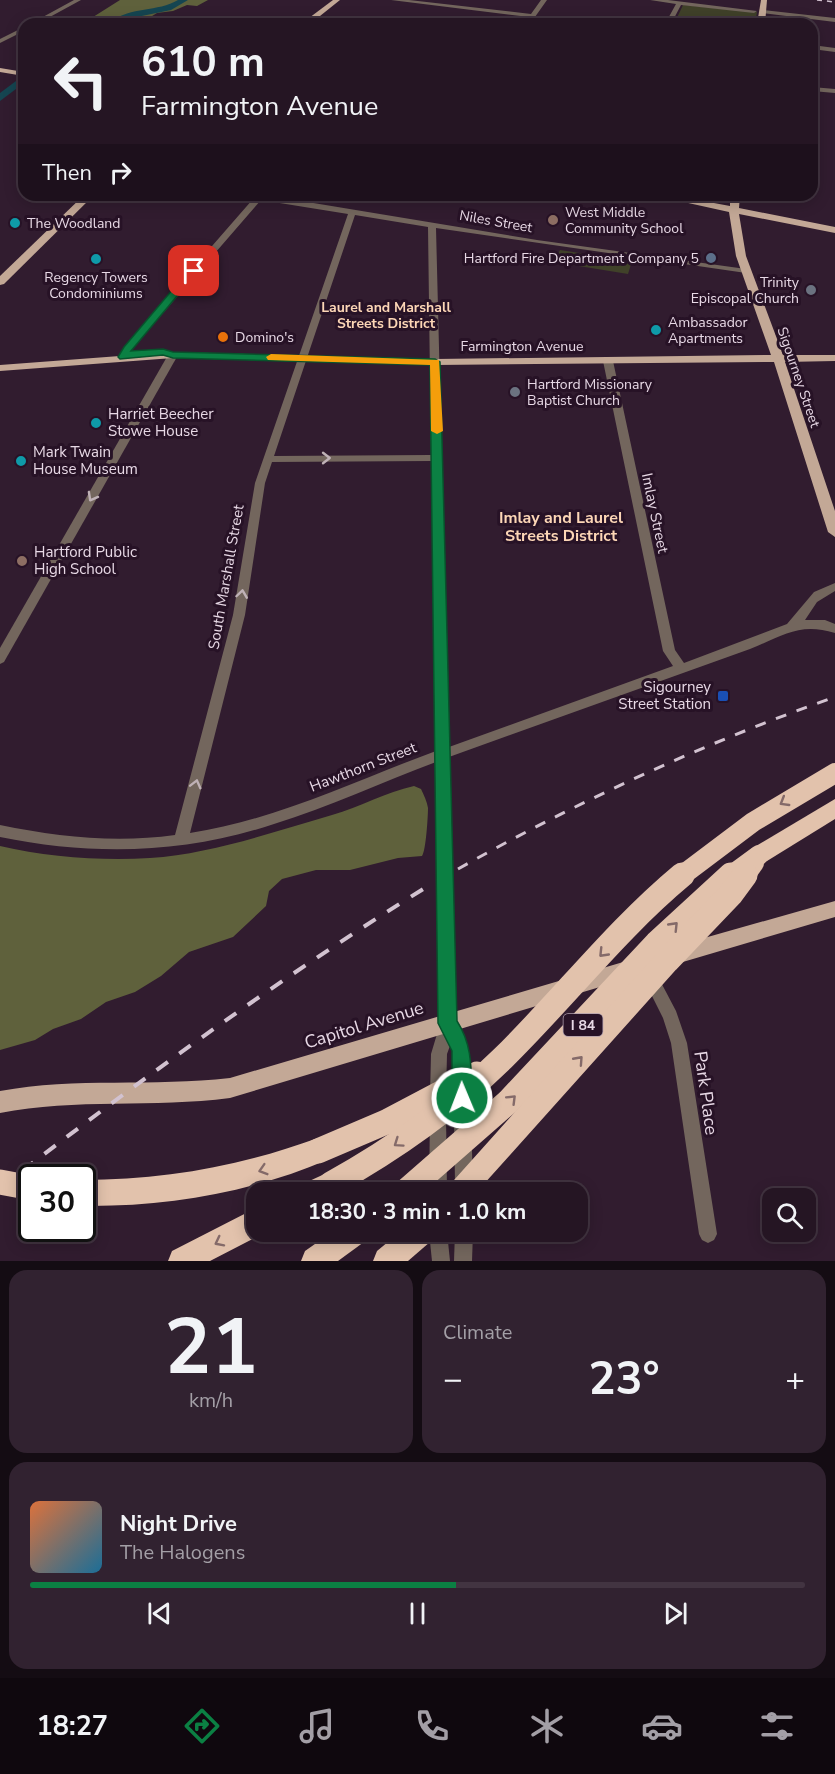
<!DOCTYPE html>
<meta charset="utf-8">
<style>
body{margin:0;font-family:"Nunito Sans",sans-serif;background:#312230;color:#f1f3f6;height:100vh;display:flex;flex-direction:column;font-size:22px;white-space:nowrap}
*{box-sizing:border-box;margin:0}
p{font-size:20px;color:#a39fa6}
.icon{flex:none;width:33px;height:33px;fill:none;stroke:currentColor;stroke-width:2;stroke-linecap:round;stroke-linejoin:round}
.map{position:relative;height:1261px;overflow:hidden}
.side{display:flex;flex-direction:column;gap:9px;padding:9px;background:#140c13;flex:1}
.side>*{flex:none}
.banner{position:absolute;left:18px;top:18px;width:800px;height:183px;border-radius:18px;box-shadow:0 3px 15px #0003,0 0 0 2px #423441;background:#251523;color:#f1f3f6;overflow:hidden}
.tools{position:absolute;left:762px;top:1188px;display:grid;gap:12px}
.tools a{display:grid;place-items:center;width:54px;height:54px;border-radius:12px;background:#251523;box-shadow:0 3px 15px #0003,0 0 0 2px #423441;font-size:30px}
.speed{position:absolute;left:18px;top:1164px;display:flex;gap:12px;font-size:30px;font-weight:700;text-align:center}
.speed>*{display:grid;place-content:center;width:78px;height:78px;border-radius:50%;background:#251523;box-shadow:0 3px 15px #0003,0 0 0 2px #423441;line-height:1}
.speed .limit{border:3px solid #111;border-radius:9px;background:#fff;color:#111}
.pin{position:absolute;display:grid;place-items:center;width:51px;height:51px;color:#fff;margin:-26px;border-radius:12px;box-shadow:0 3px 9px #0006}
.me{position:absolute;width:66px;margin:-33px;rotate:359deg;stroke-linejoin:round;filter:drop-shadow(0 0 4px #0008)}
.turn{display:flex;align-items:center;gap:21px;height:126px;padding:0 24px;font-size:27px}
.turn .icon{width:78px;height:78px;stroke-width:2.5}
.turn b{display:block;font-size:42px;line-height:51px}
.then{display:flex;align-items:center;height:57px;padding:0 24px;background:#0003;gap:12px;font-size:22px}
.big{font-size:45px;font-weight:700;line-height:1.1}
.side .widget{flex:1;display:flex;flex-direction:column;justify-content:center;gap:9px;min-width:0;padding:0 21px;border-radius:18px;background:#312230}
.side .dial{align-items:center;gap:0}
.dial b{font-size:78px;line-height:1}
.song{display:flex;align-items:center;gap:18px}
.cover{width:72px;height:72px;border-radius:9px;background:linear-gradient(135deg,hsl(20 70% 55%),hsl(200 70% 35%))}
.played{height:6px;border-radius:3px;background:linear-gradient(90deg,#0b8043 55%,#423441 55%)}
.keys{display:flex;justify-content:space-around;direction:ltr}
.heat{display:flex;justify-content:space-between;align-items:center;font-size:33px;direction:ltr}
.side .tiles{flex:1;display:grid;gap:9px;grid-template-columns:1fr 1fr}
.widget:last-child{grid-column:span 2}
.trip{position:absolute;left:246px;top:1182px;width:342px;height:60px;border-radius:18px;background:#251523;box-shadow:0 3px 15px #0003,0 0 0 2px #423441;font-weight:700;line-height:60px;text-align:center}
.menu{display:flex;height:96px;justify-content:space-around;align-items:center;background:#0f080e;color:#a39fa6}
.menu .icon{width:42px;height:42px}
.menu .current{color:#0b8043}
.menu b{font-size:27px;color:#f1f3f6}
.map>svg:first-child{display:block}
.green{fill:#404129}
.forest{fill:#5f613c}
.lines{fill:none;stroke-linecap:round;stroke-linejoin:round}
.river{fill:#154551;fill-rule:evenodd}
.minor{fill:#73665d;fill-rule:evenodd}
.major{fill:#c3a896;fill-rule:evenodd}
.highway{fill:#e2c2ac;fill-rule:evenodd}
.rail-far2{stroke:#d2c2d0;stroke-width:1.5;stroke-dasharray:5 5;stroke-linecap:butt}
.rail-far1{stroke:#d2c2d0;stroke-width:3;stroke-dasharray:11 11;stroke-linecap:butt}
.rail{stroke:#d2c2d0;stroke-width:4;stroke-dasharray:14 14;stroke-linecap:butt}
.minor-bridge-far1{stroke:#73665d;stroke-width:13}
.minor-bridge{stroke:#73665d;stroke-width:16}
.highway-bridge-far1{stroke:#e2c2ac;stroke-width:20}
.highway-bridge{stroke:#e2c2ac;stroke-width:25}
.oneway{stroke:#bfb1b6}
.oneway2{stroke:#846a69}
.route{fill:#0b8043;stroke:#07532c;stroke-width:1.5}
.slow{fill:#f59e0b}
.education-dot{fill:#8d6e63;stroke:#271226;stroke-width:2}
.culture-dot{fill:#0f9aa8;stroke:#271226;stroke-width:2}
.service-dot{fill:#5c6f8a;stroke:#271226;stroke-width:2}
.worship-dot{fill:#6b7280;stroke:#271226;stroke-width:2}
.food-dot{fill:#e8710a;stroke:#271226;stroke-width:2}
.transit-dot{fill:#1a4fb4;stroke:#271226;stroke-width:2}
.labels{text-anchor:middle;stroke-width:6;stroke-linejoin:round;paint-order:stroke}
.far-poi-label{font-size:14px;fill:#e8d9e6;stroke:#271226;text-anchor:start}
.far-street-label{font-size:14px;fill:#e8d9e6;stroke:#271226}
.far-neighbourhood-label{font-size:14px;font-weight:bold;fill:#fcd6b6;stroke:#271226}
.shield{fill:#271226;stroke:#ae9dac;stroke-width:1.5}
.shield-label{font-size:14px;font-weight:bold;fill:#e8d9e6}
.poi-label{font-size:15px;fill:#e8d9e6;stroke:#271226;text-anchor:start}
.street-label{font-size:15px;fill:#e8d9e6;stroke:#271226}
.neighbourhood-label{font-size:16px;font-weight:bold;fill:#fcd6b6;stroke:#271226}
.near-street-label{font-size:18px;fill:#e8d9e6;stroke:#271226}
</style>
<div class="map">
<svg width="835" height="1261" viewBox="0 0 835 1261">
<rect width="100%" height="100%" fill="#311c2f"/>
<g class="green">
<path d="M683,5L757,12L755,24H674Z"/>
<path d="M560,250L632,261L628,274L554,262Z"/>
</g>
<g class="forest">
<path d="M120,0H208L197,6L187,5L173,11L157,13L139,24H82Z"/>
<path d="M414,786L421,789C424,795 427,802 428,808C428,816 426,851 422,856L398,858L350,870H316L282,879L269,891L266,906L233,937L189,952L161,976L135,992L106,1002L81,1019L53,1029L35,1040L0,1050V846C47,857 102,861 150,858C211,854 273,832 332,815C360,807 386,792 414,786Z"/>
</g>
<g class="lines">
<g class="river">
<path d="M178,0H188L171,10L127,19L122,22L123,24H114L112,21C130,7 158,12 178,0Z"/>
<path d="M24,75V83L0,101V93Z"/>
</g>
<g class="minor">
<path d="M74,0H81L37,24H30Z"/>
<path d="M391,0H409L531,14L541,0H547L530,24H524L529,17Z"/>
<path d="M650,0H668L757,11L754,13L681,5L671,24H665L676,4Z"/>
<path d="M763,10L835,18V22L761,13Z"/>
<path d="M546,16L603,22L606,24L544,19Z"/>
<path d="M24,27V31L0,43V39Z"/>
<path d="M812,45L835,48V52L812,49Z"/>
<path d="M812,87L835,89V93L812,91Z"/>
<path d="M238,195H265L537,240L746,269L750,271L746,273L436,228L449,747L673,666L663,651L603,361L605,359H611L613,361L675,650L684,663L787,624L814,592L835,583V591L817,602L805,620H825L835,624V633C799,622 783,636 750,649L449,757L451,844L449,848L444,850L439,848L437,844L436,762C382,782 329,807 274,824C184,854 93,856 0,837V825C58,837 116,843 175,835L233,615L255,483L348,214L261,200L131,350L126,359H120L118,357L124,347L253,199ZM355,215L428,227L431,455L274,456ZM431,461L436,751C354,781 276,820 190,833L245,615L265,483L272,462Z"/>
<path d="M173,352L178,355L4,662L0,664V648L168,355Z"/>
<path d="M445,898L450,900L452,905L456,1022L464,1034L469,1051L473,1184L470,1190L465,1192L458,1190L455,1184L453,1051L451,1043L447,1054L446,1097L444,1103L438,1105L432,1103L430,1097L431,1054L440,1024L438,905L440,900Z"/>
<path d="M650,969L655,971L676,1011L687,1043L717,1234L714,1240L708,1243L702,1240L699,1234L671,1043L663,1018L642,976L645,971Z"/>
<path d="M438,1107L444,1109L446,1115L447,1192H429L430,1115L432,1109Z"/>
<path d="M429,1232H447L450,1261H432Z"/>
<path d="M455,1232H473L472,1261H454Z"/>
</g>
<g class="major">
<path d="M333,0H340L310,24H301Z"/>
<path d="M761,0H767L765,24H757Z"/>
<path d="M0,68L24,72V76L0,72Z"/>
<path d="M84,195H94L4,284L0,285V276Z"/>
<path d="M652,195H671L730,206V195H740L739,208L835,227V233L739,214L746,256L783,355H835V361L785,362L835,511V537L828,532L774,362L435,365L173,358L0,371V365L173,352L435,359L771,355L736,256L729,212Z"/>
<path d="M835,901V917L676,964L669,961L666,955L669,949L676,946Z"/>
<path d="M630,960L637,963L640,969L637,975L630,978L230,1098C153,1108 76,1098 0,1113V1091C76,1077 153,1087 230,1078Z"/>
</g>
<g class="highway">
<path d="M835,799V819L767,861L759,864L751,861L748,855L751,849Z"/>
<path d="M318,1138L327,1142L331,1151L327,1160C249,1193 167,1207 82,1206V1180C165,1180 241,1166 318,1138Z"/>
<path d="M331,1171L340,1175L344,1184L341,1192H301L305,1183Z"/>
<path d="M256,1208V1232H266L210,1261H168L172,1251Z"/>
<path d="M332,1232H368L364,1242L338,1261H301L305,1251Z"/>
<path d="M400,1232H434L430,1242L408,1261H373L377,1251Z"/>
</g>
<path class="rail-far2" d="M817,0L835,2"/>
<path class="rail-far1" d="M458,869C579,801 704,743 835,697"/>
<path class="rail" d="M0,1188C140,1080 282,976 433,883"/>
<path class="minor-bridge-far1" d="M444,844L445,877"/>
<path class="minor-bridge" d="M445,875V905"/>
<g class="highway-bridge-far1">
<path d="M680,877L753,822L835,773"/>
<path d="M729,877L759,855"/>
<path d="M744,877L754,863"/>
</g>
<g class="highway-bridge">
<path d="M318,1151L386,1122L477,1074"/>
<path d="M0,1182L32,1188"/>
<path d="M331,1184C394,1149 452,1108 503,1058C564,998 616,930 682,875"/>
<path d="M405,1192L508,1102L657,943L731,875"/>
<path d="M460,1192L667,961L731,894L745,875"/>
</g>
</g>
<defs><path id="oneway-chevron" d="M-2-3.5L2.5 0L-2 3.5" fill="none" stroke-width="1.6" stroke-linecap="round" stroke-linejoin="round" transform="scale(1.5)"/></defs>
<g class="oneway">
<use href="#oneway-chevron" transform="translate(326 458)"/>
<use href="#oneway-chevron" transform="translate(92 497) rotate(119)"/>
<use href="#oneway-chevron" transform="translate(242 594) rotate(-82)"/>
<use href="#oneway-chevron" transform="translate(196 784) rotate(-76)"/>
</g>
<g class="oneway2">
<use href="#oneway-chevron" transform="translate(784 802) rotate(149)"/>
<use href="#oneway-chevron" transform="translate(674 926) rotate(-46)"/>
<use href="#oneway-chevron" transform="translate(603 953) rotate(134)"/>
<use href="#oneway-chevron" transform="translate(579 1060) rotate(-48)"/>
<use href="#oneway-chevron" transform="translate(512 1099) rotate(-45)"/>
<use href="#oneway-chevron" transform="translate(398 1143) rotate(145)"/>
<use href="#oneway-chevron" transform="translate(263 1170) rotate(163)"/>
<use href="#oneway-chevron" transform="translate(219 1242) rotate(153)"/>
</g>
<path class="route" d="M190,269L198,271L131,351L163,349L173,352L435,359L440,362L457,1021C473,1046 471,1070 472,1098L469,1105L462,1108L455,1105L452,1098V1051L438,1023L430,365L173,358L163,355L120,359L118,357L124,347Z"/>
<path class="slow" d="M271,354L439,360L443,431L437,434L431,431L430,365L268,360L266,357Z"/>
<g class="education-dot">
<circle cx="553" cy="220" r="6"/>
<circle cx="22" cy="561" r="6"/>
</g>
<g class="culture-dot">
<circle cx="15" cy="223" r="6"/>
<circle cx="96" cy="259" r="6"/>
<circle cx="656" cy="330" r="6"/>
<circle cx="96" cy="423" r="6"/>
<circle cx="21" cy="461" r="6"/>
</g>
<circle class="service-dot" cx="711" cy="258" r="6"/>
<g class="worship-dot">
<circle cx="811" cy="290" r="6"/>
<circle cx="515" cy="392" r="6"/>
</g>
<circle class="food-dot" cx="223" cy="337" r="6"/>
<rect class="transit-dot" x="717" y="690" width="12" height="12" rx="3"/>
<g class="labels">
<g class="far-poi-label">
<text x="565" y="217">West Middle<tspan x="565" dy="16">Community School</tspan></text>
<text x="27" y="228">The Woodland</text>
<text x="699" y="263" text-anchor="end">Hartford Fire Department Company 5</text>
<text x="96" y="282" text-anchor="middle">Regency Towers<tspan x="96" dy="16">Condominiums</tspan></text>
<text x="799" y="287" text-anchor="end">Trinity<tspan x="799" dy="16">Episcopal Church</tspan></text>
<text x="668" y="327">Ambassador<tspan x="668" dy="16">Apartments</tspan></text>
<text x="235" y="342">Domino's</text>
<text x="527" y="389">Hartford Missionary<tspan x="527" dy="16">Baptist Church</tspan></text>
</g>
<g class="far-street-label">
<text transform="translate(496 221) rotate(10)" y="5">Niles Street</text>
<text x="522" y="351">Farmington Avenue</text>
<text transform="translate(799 377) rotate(71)" y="5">Sigourney Street</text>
</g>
<g class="far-neighbourhood-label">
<text x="386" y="312">Laurel and Marshall<tspan x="386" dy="16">Streets District</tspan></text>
</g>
<rect class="shield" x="563.5" y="1014" width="39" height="22" rx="4.5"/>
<g class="shield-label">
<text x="583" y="1030">I 84</text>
</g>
<g class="poi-label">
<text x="108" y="419">Harriet Beecher<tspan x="108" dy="17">Stowe House</tspan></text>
<text x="33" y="457">Mark Twain<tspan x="33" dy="17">House Museum</tspan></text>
<text x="34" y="557">Hartford Public<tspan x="34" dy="17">High School</tspan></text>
<text x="711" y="692" text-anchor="end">Sigourney<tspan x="711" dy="17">Street Station</tspan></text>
</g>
<g class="street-label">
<text transform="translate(655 513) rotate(78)" y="5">Imlay Street</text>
<text transform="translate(226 577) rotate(-80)" y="5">South Marshall Street</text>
<text transform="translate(363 767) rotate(-21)" y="5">Hawthorn Street</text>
</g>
<g class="neighbourhood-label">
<text x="561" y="523">Imlay and Laurel<tspan x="561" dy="18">Streets District</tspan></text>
</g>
<g class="near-street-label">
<text transform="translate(364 1025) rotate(-17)" y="6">Capitol Avenue</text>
<text transform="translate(706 1093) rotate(82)" y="6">Park Place</text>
</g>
</g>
</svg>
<div class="tools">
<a><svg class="icon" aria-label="search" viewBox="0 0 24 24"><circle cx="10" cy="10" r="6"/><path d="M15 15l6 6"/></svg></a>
</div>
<div class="speed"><div class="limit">30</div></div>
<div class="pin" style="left:194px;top:271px;background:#d93025"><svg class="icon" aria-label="arrive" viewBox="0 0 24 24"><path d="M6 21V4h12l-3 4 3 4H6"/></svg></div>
<svg class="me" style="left:462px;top:1098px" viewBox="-20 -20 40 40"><circle r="17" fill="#0b8043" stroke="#fff" stroke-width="3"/><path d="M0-11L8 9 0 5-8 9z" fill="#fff"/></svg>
<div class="trip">18:30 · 3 min · 1.0 km</div>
<div class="banner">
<div class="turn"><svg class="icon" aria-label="left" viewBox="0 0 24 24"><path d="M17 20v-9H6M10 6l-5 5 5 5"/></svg><div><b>610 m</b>Farmington Avenue</div></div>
<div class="then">Then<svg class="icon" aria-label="right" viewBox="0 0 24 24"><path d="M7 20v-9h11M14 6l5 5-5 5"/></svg></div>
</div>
</div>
<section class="side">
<div class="tiles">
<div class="widget dial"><b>21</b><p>km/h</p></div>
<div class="widget"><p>Climate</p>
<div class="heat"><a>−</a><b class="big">23°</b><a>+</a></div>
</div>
<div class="widget">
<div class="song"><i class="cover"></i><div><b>Night Drive</b><p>The Halogens</p></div></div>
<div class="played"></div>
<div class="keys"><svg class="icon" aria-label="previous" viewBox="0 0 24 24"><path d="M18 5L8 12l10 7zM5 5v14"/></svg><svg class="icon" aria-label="pause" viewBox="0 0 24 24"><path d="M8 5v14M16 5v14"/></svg><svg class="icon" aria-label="next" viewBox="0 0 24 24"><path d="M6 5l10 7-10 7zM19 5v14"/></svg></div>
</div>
</div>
</section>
<nav class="menu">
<b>18:27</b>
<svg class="icon current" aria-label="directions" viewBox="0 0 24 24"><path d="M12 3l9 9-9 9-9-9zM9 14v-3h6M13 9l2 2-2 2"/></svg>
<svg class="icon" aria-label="music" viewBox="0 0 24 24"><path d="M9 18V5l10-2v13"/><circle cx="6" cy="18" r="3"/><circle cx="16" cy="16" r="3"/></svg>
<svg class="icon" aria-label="phone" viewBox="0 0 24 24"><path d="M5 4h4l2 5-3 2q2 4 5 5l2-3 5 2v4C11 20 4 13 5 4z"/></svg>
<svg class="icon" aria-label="climate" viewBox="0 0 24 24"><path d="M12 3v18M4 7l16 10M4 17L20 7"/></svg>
<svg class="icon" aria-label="car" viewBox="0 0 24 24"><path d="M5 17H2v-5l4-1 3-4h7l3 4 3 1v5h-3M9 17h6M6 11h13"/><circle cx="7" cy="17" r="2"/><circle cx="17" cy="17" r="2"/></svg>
<svg class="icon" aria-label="filters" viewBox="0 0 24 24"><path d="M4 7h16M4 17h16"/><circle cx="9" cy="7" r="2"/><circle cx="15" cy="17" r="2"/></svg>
</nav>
